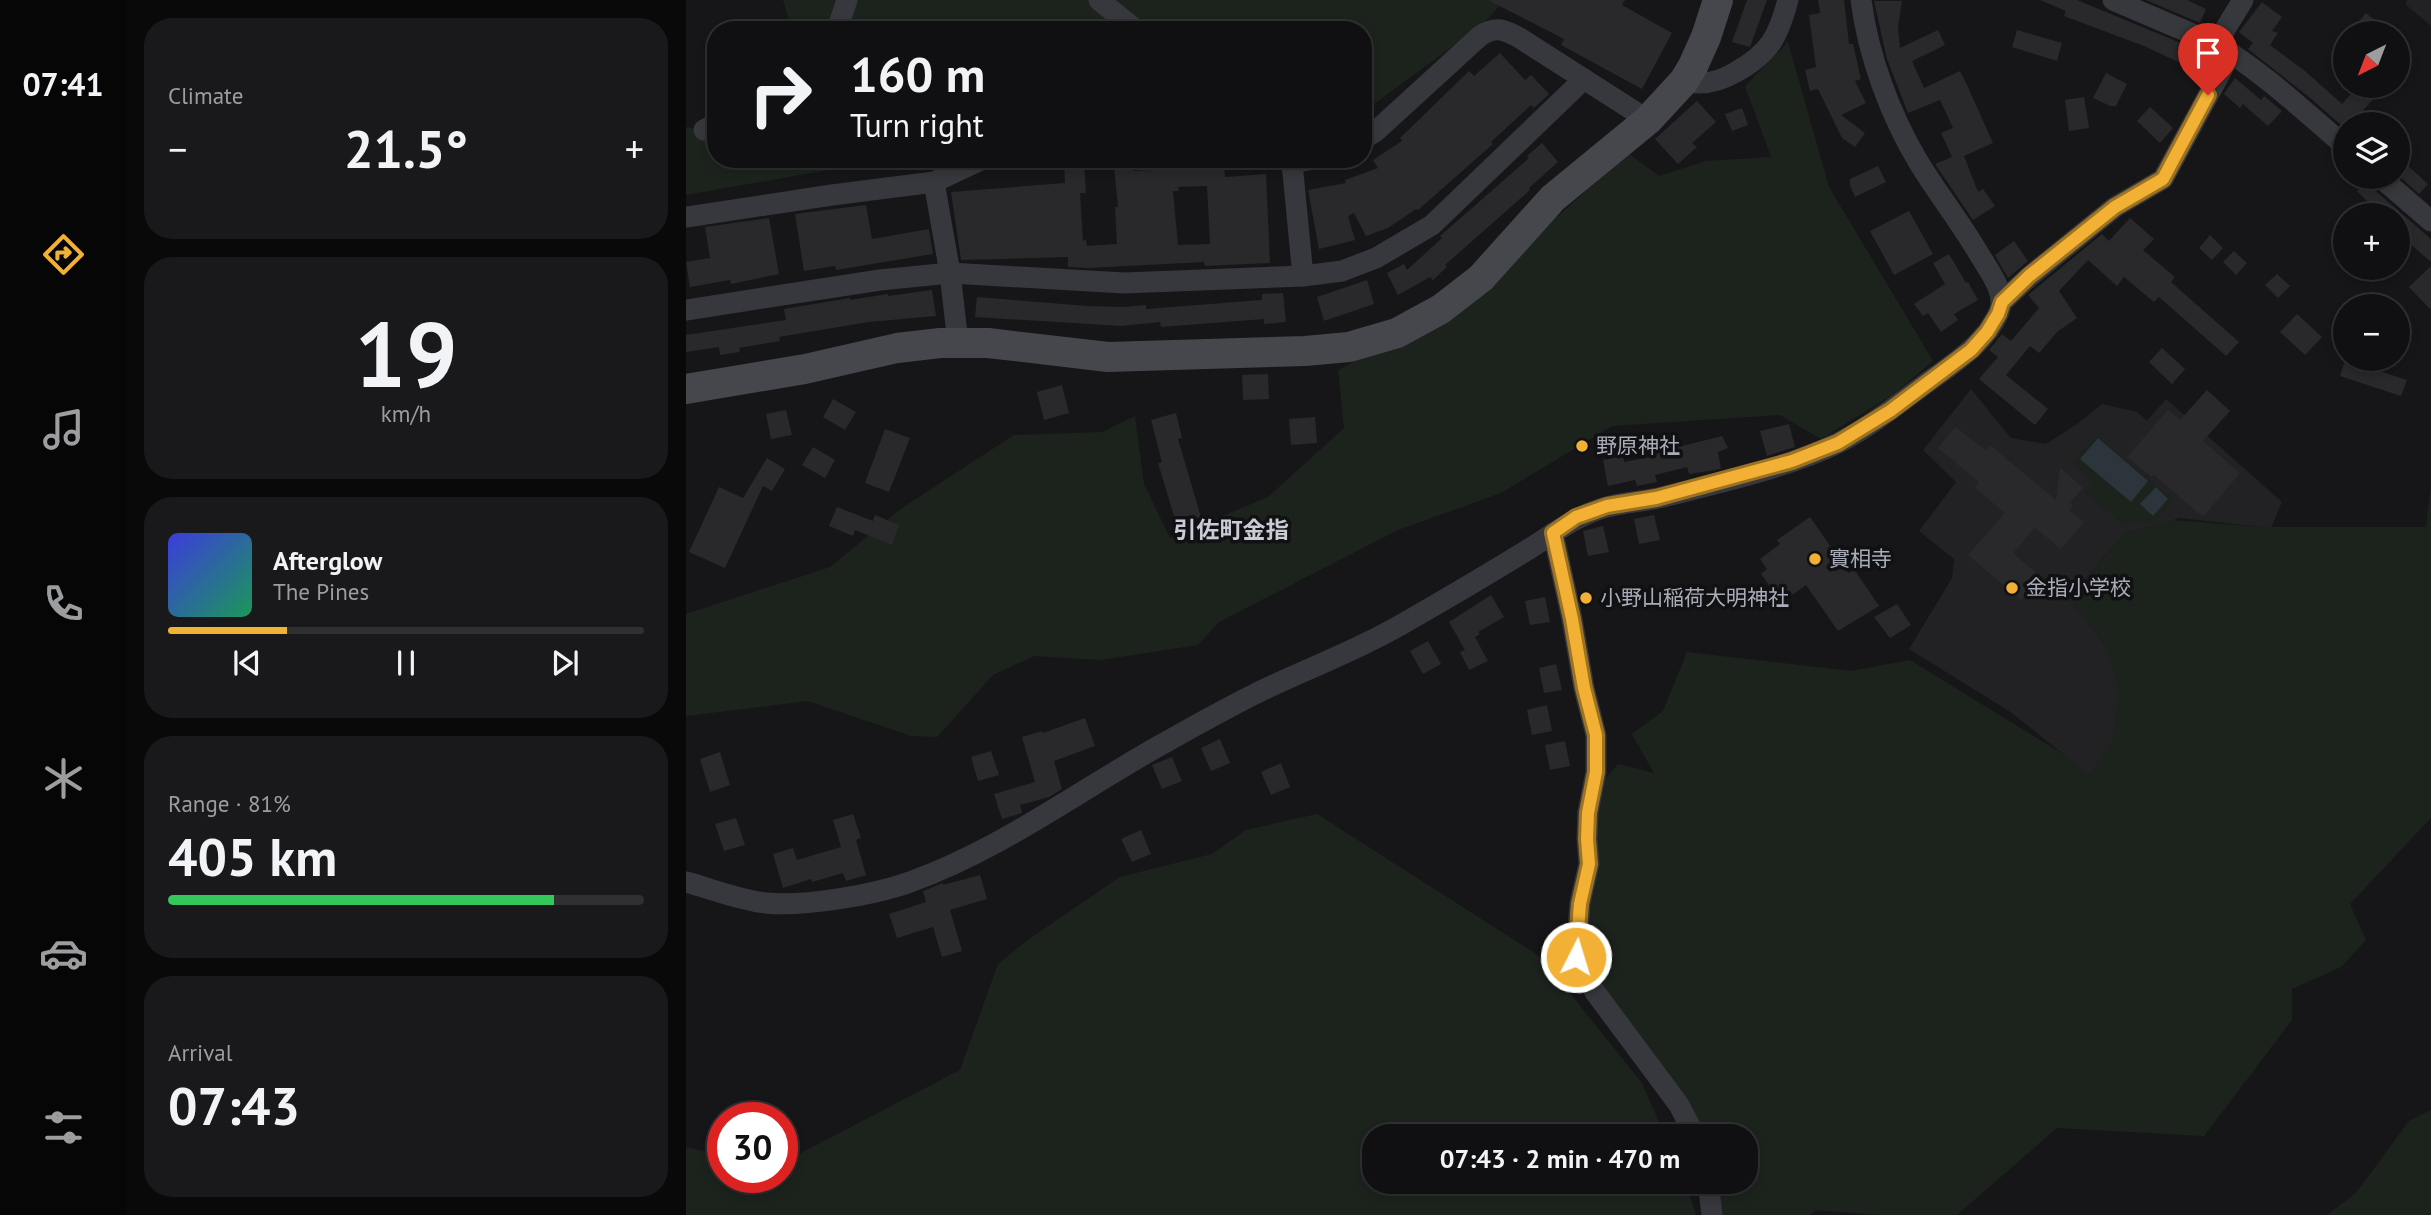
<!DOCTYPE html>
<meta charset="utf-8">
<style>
body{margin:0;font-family:"PT Sans","Noto Sans JP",sans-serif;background:#19191b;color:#f1f3f6;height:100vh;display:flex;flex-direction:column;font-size:26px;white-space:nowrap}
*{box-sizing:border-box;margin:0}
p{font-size:23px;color:#9c9d9f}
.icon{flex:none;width:38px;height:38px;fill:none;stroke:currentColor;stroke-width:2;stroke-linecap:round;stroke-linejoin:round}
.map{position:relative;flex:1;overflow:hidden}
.details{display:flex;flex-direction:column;gap:18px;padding:18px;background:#09090a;width:560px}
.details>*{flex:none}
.top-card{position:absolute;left:21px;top:21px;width:665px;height:147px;border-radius:28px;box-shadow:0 4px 10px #0003,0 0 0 2px #303032;background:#101012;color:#f1f3f6;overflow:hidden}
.needle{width:46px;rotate:222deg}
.controls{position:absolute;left:1647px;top:21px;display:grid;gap:14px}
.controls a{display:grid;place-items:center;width:77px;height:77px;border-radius:50%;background:#101012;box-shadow:0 4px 10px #0003,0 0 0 2px #303032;font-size:35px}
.speed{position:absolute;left:21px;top:1102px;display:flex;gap:14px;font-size:35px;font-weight:700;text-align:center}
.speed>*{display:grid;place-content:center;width:91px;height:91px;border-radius:50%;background:#101012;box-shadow:0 4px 10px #0003,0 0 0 2px #303032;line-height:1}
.speed .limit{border:10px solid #d22;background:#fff;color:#111}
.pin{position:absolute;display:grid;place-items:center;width:60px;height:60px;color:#fff;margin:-72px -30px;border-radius:50% 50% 50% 0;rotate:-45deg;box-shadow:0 0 7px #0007}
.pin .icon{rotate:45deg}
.me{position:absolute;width:77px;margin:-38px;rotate:5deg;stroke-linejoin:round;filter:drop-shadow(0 0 5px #0008)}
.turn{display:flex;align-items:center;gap:24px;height:147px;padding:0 28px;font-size:32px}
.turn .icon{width:91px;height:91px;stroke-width:2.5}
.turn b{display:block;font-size:49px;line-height:60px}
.big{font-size:52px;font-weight:700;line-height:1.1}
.details .card{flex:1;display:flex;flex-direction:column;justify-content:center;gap:10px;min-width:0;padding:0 24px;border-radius:28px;background:#19191b}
.details .dial{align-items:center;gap:0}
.dial b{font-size:91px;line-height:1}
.song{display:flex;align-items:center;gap:21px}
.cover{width:84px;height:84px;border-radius:10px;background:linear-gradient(135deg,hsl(240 70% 55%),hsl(150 70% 35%))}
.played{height:7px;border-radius:4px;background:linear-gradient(90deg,#f2b134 25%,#303032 25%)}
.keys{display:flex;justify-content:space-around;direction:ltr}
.heat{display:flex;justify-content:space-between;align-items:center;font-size:38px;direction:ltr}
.charge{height:10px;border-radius:5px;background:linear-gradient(90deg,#34c759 81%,#303032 0)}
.trip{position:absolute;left:676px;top:1124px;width:396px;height:70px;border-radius:28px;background:#101012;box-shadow:0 4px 10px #0003,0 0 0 2px #303032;font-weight:700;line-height:70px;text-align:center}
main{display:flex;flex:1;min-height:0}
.menu{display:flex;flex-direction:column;width:126px;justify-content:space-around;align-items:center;background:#060607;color:#9c9d9f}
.menu .icon{width:49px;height:49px}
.menu .current{color:#f2b134}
.menu b{font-size:32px;color:#f1f3f6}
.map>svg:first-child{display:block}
.built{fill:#222225}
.green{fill:#1c231d}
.water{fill:#2c353c}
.building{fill:#29292c;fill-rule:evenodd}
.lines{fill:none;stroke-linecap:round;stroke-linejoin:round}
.street{stroke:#37383d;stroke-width:21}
.secondary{stroke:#45474d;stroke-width:30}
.route-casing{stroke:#9d7322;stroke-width:18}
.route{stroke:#f2b134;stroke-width:12}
.poi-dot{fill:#f2b134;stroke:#111113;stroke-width:2.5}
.labels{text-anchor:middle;stroke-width:7;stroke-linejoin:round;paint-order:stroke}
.poi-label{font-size:21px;fill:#a8adb8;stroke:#111113;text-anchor:start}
.neighbourhood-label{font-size:23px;font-weight:bold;fill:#c9ccd4;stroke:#111113}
</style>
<main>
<nav class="menu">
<b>07:41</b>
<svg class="icon current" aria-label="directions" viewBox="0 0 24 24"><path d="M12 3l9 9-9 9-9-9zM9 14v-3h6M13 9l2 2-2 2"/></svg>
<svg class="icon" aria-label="music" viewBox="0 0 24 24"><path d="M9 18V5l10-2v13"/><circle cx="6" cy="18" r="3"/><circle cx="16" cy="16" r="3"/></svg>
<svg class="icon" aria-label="phone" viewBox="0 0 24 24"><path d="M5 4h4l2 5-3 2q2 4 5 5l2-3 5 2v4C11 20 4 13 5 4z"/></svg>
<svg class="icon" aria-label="climate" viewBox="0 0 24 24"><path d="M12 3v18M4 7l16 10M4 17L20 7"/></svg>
<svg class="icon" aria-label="car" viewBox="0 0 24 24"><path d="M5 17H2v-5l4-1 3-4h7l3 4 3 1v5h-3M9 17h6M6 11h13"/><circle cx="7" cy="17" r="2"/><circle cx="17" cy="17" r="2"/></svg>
<svg class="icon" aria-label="filters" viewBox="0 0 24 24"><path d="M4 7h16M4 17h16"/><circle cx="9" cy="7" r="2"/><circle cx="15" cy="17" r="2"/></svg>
</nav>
<section class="details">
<div class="card"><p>Climate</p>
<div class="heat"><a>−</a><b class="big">21.5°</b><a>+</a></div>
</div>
<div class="card dial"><b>19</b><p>km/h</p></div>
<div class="card">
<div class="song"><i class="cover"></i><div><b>Afterglow</b><p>The Pines</p></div></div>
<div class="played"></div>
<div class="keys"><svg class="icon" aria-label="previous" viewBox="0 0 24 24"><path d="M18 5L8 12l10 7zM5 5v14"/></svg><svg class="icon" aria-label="pause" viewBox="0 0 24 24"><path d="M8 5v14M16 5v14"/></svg><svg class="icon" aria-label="next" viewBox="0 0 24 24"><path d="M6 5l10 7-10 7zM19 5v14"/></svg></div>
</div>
<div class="card"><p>Range · 81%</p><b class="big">405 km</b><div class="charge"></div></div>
<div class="card"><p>Arrival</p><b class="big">07:43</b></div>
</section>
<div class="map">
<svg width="1745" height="1215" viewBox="0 0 1745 1215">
<rect width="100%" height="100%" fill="#161618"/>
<g class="built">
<path d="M1721,0H1745V26L1720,5Z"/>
<path d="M1285,389L1325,438L1360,444L1391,424L1416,404L1451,412L1461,421L1480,399L1596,502L1585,528L1494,518L1438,534L1383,598L1427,655L1433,704L1426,749L1403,775L1326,713L1223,649L1266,578L1268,559L1233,531L1270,482L1237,450Z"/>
</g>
<g class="green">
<path d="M97,0H819L796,25L677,112V30H106Z"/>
<path d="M1102,42L1143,187L1247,361L1208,394L1135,439L1094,415L926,426L815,493L712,530L533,622L512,645L414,660L348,656L307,675L251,737L225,736L122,701L0,716V614L144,567L216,508L328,435L417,432L449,416L458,484L484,538L582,497L658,428L652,370L769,309L942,153L973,176L1020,161L1085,157L1059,86Z"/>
<path d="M0,127L18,130L30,129V159H205L0,195Z"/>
<path d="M1411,436L1488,500L1468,523L1436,524L1398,493L1406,483L1385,462Z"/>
<path d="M1745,487V818L1664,904L1680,940L1655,967L1606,989V1020L1518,1136L1371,1128L1271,1215H1193L1130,1210L1124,1215H1026L1020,1181H1059V1136H1008L890,957L911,788L932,764L968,773L946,734L977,711L1001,652L1165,671L1224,660L1380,756L1403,774L1427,738L1431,689L1419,644L1383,599L1438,534L1485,520L1577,527H1740Z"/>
<path d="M631,814L855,957L956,1083L979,1136H688V1181H999L1010,1215H0V1147L37,1156V1178H96V1163L274,1070L312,964L340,941L434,877L526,854L560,830Z"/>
<path d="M1745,1110V1215H1641L1670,1193L1723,1121Z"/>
</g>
<g class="water">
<path d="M1412,438L1462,481L1445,502L1394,459Z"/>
<path d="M1470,487L1482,499L1467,516L1454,504Z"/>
</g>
<g class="building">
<path d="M802,0H939L936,5L986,33L956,89L875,45L878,39Z"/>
<path d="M1061,0H1081L1064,47L1046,42Z"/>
<path d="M1132,0H1158L1163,44H1167L1175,79L1169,81L1180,103L1155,115L1179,133L1169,147L1156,138L1132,89L1124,91L1119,70L1130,67L1123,15L1134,13Z"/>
<path d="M1354,0H1391L1509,49L1501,66L1458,46L1378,16L1380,11Z"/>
<path d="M1460,0H1501L1520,9L1514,23Z"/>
<path d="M1188,1H1216L1212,27L1214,48L1252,30L1259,45L1226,61L1238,88L1274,71L1282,87L1307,143L1278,156L1292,192L1297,189L1309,206L1287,220L1249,164L1266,157L1255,133L1267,128L1254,100L1222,113L1201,59Z"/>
<path d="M1576,2L1596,17L1586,31L1592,33L1584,45L1619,71L1656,104L1672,86H1699L1665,124H1654L1623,97L1562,49L1567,43L1553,32Z"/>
<path d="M1680,13L1695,25L1689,33H1663Z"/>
<path d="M1331,30L1376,43L1371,61L1326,47Z"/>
<path d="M814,53L839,80L845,75L863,94L848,108L845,105L805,142L807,144L732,210L730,209L702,228L680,236L668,213L662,216L669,240L633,249L622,190L660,183L659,180L692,168L687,160L716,141L714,138L783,71L788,76Z"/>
<path d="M1420,73L1441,84L1430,106H1424L1407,98Z"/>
<path d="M1549,78L1575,100L1578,96L1596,111L1582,126L1557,104L1554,108L1538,94Z"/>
<path d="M1398,97L1403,128L1383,131L1379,100Z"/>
<path d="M1011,101L1030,122L1006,143L1011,147L992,164L969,139Z"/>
<path d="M1464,107L1487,128L1474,143L1451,121Z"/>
<path d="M1056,108L1062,125L1046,131L1039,114Z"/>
<path d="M856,143L872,162L843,188L844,190L759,265L761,267L747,280L744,277L712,295L701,273L718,264L721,270L756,238L754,236L843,158L841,156Z"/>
<path d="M1712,157L1742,184L1733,194L1712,175Z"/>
<path d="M538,163L539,177L580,174L584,263L519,266L518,262L403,268L382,267V257L275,260L265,192L379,183L378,165L398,164L400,193H394L397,241L400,240L401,246L431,244L429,207H432L428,166L447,164L448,171L518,167V164ZM521,186L524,244L492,245L487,191H493L492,187Z"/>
<path d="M1192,166L1200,182L1169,197L1164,185V179Z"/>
<path d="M1682,181L1685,187L1745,239V262L1712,233V215H1695L1671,191Z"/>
<path d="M180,205L186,239L243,229L247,254L150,270L149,266L118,271L109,214Z"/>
<path d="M1223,211L1247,254L1208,275L1184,231Z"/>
<path d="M83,218L93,274L45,284L44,280L4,287L0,262L24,258L19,227Z"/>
<path d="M1444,218L1468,239L1457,250L1489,277L1485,282L1553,342L1540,356L1473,297L1468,302L1438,277L1431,286L1402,260L1373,291L1391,318L1371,332L1353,353L1344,346L1320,375L1362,409L1349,425L1293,379L1312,357L1303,350L1316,334L1325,341L1353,308L1342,295L1416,234L1423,241Z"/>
<path d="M1524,235L1537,248L1526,260L1513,248Z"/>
<path d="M1328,241L1342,261L1322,278L1309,255Z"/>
<path d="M1548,251L1561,263L1550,275L1537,262Z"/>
<path d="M1263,254L1280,283L1282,282L1292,300L1268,314L1272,320L1255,332L1242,313L1237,316L1228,304L1259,284L1247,263Z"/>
<path d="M1745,266V310L1723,287Z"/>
<path d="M1591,274L1604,286L1592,298L1579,285Z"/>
<path d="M681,280L688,304L638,321L631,297Z"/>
<path d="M246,290L250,316L183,322L93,337L94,341L53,348L54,352L34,355L33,347L0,352V335L100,320L98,309L164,298V300L202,294V296Z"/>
<path d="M597,293L600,322L578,324V319L475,327L474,322L435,326L289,317L291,297L401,306L436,307L460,305V309L576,300V294Z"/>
<path d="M1611,314L1636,337L1619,355L1594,332Z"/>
<path d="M1476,348L1499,369L1486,384L1463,362Z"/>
<path d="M1659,360L1721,380L1715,396L1654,376Z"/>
<path d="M582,374L583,399L557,400L556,375Z"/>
<path d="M376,385L383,413L358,420L351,392Z"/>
<path d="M1521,390L1544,411L1517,441L1554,473L1517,517L1468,475L1466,477L1441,457L1482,410L1494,420Z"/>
<path d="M147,399L170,412L159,430L137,417Z"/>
<path d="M100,410L106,435L85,439L80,414Z"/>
<path d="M490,413L496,438L492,439L515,517L490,523L472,463L476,462L465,420Z"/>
<path d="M629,417L631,443L605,445L603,419Z"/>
<path d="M1103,424L1109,447L1081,456L1074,431Z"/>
<path d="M1269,427L1300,450L1304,445L1370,500L1374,467L1397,488L1384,503L1387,505L1383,510L1398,522L1375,549L1349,528L1327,553L1355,577L1335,600L1282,555L1319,513L1289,488L1293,482L1252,448Z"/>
<path d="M199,429L224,438L203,492L179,483Z"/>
<path d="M1036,436L1042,448L1032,452L1035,469L1003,474L1001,467L969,475L971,482L951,486L949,480L922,486L917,460L937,456L938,462L968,456V453Z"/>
<path d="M127,447L149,460L139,478L116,465Z"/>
<path d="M81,458L99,469L86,491L77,486L39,568L3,552L33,487L57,498Z"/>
<path d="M151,507L187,521L189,515L213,525L206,545L169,530L167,536L143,526Z"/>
<path d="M968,515L974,540L953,544L948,519Z"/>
<path d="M1124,517L1163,573L1168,569L1193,606L1152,631L1120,585L1102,598L1094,587L1088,592L1075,574L1081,569L1074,559L1094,544L1091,540Z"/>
<path d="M917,526L923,552L902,556L897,531Z"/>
<path d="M805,595L818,617L792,632L794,634L789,637L802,661L783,670L774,652L779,650L763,622Z"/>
<path d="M859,597L864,622L844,625L839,601Z"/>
<path d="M1211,604L1225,625L1204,638L1188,617Z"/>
<path d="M742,641L755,664L737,674L724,651Z"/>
<path d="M870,664L876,690L858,693L853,668Z"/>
<path d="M861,705L866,731L846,735L841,710Z"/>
<path d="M399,718L409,746L368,761L376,789L363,797L334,805L336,813L316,819L308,794L349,782L336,737L356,731L357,733Z"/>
<path d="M534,739L544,763L525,771L515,748Z"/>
<path d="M879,741L884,766L864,770L859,745Z"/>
<path d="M305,751L313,775L292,781L285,757Z"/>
<path d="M34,752L44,785L24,792L14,759Z"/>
<path d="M486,757L496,781L476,789L466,765Z"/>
<path d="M595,763L604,787L585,795L575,772Z"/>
<path d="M167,814L175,838L170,840L180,875L160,881L157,873L126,882L125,879L97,888L87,854L107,848L111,860L155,847L147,820Z"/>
<path d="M50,818L59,845L38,851L29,824Z"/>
<path d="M455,830L465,854L446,862L435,839Z"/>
<path d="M294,875L301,899L264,910L276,951L256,957L247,927L211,938L203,914L240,902L237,891L257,883V885Z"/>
</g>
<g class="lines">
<g class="street">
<path d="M413,0L450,30"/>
<path d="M1427,0L1530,44C1577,72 1618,111 1659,146"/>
<path d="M151,30L161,0"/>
<path d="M1530,44L1557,0"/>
<path d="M998,81C1017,86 1033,82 1050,72C1084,53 1092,37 1102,0"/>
<path d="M18,130L30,124"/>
<path d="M677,139L689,132L794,36C809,26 817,29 832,37L962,120"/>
<path d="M596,159L606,163L628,159"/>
<path d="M606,163L617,276"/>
<path d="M1694,177L1745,221"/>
<path d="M248,182L264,273L272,343"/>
<path d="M0,217L146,195L248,182L297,159"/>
<path d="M1316,302L1344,276L1429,207L1477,179L1545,53"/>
<path d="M0,310L194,280L264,273L438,283L617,276L656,271L690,258L746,225L898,79"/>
<path d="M867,533L886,619L898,688L910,735V772L902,812L901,839L903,864L894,903L890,957L909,992L993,1105L1009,1136"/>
<path d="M0,882C26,889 53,900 80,903C117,907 188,895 224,882C316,849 395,789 480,742C512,724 544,706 577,690C626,667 678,647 725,619C765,596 804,573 843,549C867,534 887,518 914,509C934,502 956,502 977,497C1032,483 1101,468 1152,443C1184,427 1213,403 1242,382C1269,362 1299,344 1313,312C1321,293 1303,271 1293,254C1275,223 1252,194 1233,163C1204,115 1182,55 1175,0"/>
<path d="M1022,1181L1026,1215"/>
</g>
<path class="secondary" d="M0,389L119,369L211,348L254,343H302L422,357L619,351L663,347L711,333L755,309L795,278L867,198L962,120L998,81L1007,66L1020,37L1032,0"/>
</g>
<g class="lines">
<defs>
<path id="route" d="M890,957L894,904L903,864L901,839L902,813L910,772V735L898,688L886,619L867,533L890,517L921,506L970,498L1106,461L1152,443L1204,411L1285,350L1301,332L1312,314L1316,302L1343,276L1429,207L1477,179L1522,95"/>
</defs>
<use href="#route" class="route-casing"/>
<use href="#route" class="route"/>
</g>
<g class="poi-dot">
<circle cx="896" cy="446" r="7"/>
<circle cx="1129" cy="559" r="7"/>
<circle cx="1326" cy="588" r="7"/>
<circle cx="900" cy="598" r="7"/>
</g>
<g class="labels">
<g class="poi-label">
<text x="910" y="453">野原神社</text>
<text x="1143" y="566">實相寺</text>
<text x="1340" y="595">金指小学校</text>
<text x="914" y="605">小野山稲荷大明神社</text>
</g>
<g class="neighbourhood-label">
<text x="545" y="538">引佐町金指</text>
</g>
</g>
</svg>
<div class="controls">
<a><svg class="needle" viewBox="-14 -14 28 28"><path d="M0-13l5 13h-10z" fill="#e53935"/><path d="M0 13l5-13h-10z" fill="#9c9d9f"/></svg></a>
<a><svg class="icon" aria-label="layers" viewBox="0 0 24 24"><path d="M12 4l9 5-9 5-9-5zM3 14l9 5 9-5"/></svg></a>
<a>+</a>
<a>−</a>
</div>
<div class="speed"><div class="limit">30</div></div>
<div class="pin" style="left:1522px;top:95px;background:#d93025"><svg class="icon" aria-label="arrive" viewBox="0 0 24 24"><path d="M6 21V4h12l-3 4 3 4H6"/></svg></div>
<svg class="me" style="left:890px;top:957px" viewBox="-20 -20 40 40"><circle r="17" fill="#f2b134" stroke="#fff" stroke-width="3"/><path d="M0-11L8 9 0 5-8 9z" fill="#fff"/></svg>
<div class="trip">07:43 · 2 min · 470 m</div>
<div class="top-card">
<div class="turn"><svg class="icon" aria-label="right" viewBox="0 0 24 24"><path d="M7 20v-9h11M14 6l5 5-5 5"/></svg><div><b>160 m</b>Turn right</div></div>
</div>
</div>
</main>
